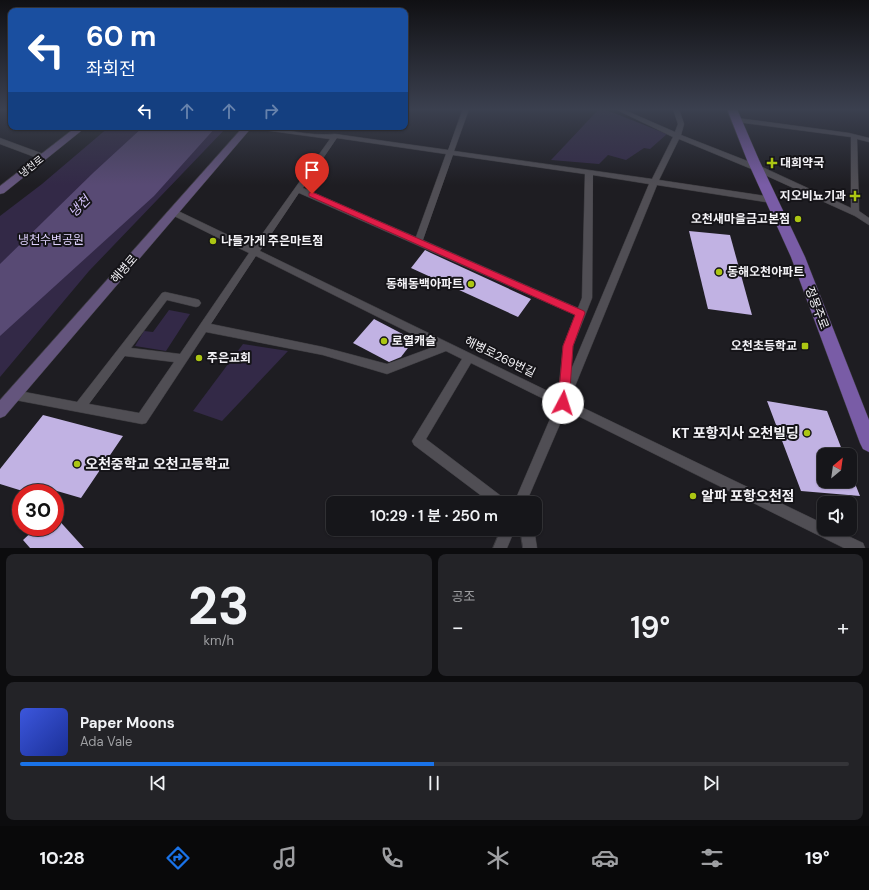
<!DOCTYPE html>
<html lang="ko">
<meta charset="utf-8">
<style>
body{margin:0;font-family:"DM Sans","Noto Sans KR",sans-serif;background:#232327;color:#f1f3f6;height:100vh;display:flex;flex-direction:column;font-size:15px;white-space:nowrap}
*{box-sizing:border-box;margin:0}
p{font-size:13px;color:#9e9fa2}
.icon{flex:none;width:22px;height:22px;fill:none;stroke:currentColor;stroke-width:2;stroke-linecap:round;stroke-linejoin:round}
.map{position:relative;height:548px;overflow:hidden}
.side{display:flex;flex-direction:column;gap:6px;padding:6px;background:#0c0c0e;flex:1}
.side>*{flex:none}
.hud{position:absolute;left:8px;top:8px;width:400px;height:122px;border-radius:8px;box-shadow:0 1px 3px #0004,0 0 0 1px #353539;background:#1a4fa0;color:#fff;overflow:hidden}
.needle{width:26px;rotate:29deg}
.buttons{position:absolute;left:817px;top:448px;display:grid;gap:8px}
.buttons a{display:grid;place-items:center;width:40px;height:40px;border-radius:8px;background:#16161a;box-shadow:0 1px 3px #0004,0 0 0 1px #353539;font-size:20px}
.speed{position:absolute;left:12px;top:484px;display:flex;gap:8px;font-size:20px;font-weight:700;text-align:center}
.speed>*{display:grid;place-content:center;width:52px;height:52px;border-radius:50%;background:#16161a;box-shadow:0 1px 3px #0004,0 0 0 1px #353539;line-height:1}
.speed .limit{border:6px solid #d22;background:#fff;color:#111}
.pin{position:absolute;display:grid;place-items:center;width:34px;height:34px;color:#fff;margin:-41px -17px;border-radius:50% 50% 50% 0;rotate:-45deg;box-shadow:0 0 4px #0007}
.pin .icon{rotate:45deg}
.me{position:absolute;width:44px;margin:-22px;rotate:5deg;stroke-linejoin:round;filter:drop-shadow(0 0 3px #0008)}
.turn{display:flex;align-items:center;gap:14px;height:84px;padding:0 12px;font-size:18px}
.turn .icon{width:52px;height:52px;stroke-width:2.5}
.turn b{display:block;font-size:28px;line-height:34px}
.lanes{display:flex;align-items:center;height:38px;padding:0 12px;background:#0003;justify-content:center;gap:20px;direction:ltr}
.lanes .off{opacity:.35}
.big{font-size:30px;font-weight:600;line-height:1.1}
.side .tile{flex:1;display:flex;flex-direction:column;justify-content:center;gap:6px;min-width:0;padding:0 14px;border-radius:8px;background:#232327}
.side .dial{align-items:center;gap:0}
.dial b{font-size:52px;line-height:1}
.song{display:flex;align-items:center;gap:12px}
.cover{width:48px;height:48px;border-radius:6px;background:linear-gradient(135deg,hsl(230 70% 55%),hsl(230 70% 35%))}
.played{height:4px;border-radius:2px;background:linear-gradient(90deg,#1a73e8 50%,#353539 50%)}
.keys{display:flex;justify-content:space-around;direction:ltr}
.heat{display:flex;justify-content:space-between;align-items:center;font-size:22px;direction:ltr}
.side .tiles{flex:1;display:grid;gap:6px;grid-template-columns:1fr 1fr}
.tile:last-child{grid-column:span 2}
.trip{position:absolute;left:326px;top:496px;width:216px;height:40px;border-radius:8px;background:#16161a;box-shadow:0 1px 3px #0004,0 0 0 1px #353539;font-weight:600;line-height:40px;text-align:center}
.menu{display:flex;height:64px;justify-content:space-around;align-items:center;background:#09090a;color:#9e9fa2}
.menu .icon{width:28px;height:28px}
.menu .active{color:#1a73e8}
.menu b{font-size:18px;color:#f1f3f6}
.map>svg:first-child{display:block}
.green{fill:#332947}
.water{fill:#584a74}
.building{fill:#c1b2e3}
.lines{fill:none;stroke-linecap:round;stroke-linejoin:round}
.minor-casing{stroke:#3c3b3f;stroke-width:1}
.tertiary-casing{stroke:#3c3b3f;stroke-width:1}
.secondary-casing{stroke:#3c3b3f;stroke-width:1}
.primary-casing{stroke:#3c3b3f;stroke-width:1}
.minor{fill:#504e54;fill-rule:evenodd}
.tertiary{fill:#504e54;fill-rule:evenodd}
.secondary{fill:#64557d;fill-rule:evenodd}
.primary{fill:#795ca6;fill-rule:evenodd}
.route{fill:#e11d48;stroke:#92132f}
.poi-dot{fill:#acc613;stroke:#151418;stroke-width:1.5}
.labels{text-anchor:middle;stroke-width:4;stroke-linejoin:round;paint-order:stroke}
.far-street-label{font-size:10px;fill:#f4f3f7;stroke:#151418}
.poi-label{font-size:12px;font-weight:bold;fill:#f4f3f7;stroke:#151418;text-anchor:start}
.park-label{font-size:12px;fill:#dfd2fd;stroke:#151418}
.street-label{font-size:12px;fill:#f4f3f7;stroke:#151418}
.water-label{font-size:13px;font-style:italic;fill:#d6c4fd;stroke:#151418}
.near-poi-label{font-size:14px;font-weight:bold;fill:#f4f3f7;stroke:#151418;text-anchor:start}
</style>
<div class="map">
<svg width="869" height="548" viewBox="0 0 869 548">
<rect width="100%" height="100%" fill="#1e1d22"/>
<g class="green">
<path d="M599,109H604L667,134L650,149L644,148L626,160L608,155L599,164L551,160Z"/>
<path d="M109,127H227L89,271L0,377V216L42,184Z"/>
<path d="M169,310L190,314L166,351L135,346L144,331L153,332Z"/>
<path d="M243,344L288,351L222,421L193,411Z"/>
</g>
<path class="water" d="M143,127H216L154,196L0,336V264L93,173Z"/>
<g class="building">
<path d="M689,231L730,235L752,315L708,309Z"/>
<path d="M425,250L431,253L531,299L518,317L411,268Z"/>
<path d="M374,319L414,340L401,357L389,362L353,343Z"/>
<path d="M767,401L827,411L844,455H824V481H854L860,496L801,491Z"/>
<path d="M43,415L123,436L81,498L57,491L55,493H29L0,484V469Z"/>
<path d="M55,516L84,548H30L23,540L37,527H55Z"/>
</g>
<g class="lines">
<defs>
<g id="minor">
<path d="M463,109H469L454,151L652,179L673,137L615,109H622L675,132L678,124L673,109H679L684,124L681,135L760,166L851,208V137L737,122L734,120L737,118L849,133L869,138V142L857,139L859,211L869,218V225L855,216L754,170L679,139L659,180L772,197L776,200L772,203L657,185L569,401L824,524V529H833L863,543L865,548H844L566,410L526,503H514L556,405L471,363L426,439L505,499L507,503H491L414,445L412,441L462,359L446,351L387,374L323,355L206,332L146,423L142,424L10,399L9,395L10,391L14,390L77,402L162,293L165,292L196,299L199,300L201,303L199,306L196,307L167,300L131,348L180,354L249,253L170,214L169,212L170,210H176L253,247L330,139L256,129L253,127C280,127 308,137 335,134L448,150ZM337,138L446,154L416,237L303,188ZM453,155L585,174L582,298L578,308L423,240ZM593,175L649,184L571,370L573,346L592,298ZM299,193L575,315L563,346L558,396L260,251ZM256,256L436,346L387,364L323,347L211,324ZM125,356L174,362L139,413L89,404Z"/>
<path d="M501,529H515L507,548H493Z"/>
<path d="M520,529H534L537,548H523Z"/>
</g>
<path id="tertiary" d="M0,138L46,155L47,157L43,160L40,159L0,144Z"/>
<g id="secondary">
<path d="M76,127H86L4,193L0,194V186Z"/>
<path d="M243,127H252L5,416L0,418V400Z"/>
</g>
<path id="primary" d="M727,109H737L759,160L805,257L869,420V452L863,449L860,443L791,257L747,160Z"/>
</defs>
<use href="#minor" class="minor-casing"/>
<use href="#tertiary" class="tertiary-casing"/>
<use href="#secondary" class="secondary-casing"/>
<use href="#primary" class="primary-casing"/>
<use href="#minor" class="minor"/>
<use href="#tertiary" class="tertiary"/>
<use href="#secondary" class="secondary"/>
<use href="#primary" class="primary"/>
</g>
<linearGradient id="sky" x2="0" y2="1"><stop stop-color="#101013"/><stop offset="0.59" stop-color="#3b404f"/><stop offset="1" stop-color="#3b404f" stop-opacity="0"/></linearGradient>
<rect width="869" height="185" fill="url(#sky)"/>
<path class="route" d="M312,192L584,311L585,313L573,346L569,403L567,406L563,408L559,406L558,403L563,346L575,315L309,196V193Z"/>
<g class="poi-dot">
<path d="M770 157h4v4h4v4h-4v4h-4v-4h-4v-4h4z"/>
<path d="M853 190h4v4h4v4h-4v4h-4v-4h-4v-4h4z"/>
<circle cx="798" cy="219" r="4"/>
<circle cx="213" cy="241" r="4"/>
<circle cx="719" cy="272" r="4"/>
<circle cx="471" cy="284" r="4"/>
<circle cx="384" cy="341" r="4"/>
<rect x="801" y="342" width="8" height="8" rx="2"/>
<circle cx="199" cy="358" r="4"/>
<circle cx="807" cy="433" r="4"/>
<circle cx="77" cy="464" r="4"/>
<circle cx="693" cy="496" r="4"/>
</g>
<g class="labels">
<g class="far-street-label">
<text transform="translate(31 166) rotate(-38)" y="4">냉천로</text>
</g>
<g class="poi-label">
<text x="780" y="167">대희약국</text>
<text x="846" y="200" text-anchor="end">지오비뇨기과</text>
<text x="790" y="223" text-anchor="end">오천새마을금고본점</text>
<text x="221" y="245">나들가게 주은마트점</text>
<text x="727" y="276">동해오천아파트</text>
<text x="463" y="288" text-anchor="end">동해동백아파트</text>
<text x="392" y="345">로열캐슬</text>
<text x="797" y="350" text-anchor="end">오천초등학교</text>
<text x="207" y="362">주은교회</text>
</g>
<g class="park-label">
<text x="51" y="244">냉천수변공원</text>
</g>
<g class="street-label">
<text transform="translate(124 269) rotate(-49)" y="4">해병로</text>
<text transform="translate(817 308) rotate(69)" y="4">정몽주로</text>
<text transform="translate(500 357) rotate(26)" y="4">해병로269번길</text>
</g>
<g class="water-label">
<text transform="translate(79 206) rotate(-46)" y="5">냉천</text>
</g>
<g class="near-poi-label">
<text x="799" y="438" text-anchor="end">KT 포항지사 오천빌딩</text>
<text x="85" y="469">오천중학교 오천고등학교</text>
<text x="701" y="501">알파 포항오천점</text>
</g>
</g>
</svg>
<div class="buttons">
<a><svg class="needle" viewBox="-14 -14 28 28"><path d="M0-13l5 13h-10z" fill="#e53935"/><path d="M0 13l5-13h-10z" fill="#9e9fa2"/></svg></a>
<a><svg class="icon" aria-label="sound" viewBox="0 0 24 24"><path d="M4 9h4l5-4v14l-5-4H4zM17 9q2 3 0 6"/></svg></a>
</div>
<div class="speed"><div class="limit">30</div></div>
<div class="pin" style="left:312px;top:194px;background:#d93025"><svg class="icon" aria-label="arrive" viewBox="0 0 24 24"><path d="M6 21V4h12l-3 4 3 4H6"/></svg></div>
<svg class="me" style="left:563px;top:403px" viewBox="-20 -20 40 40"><circle r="19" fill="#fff"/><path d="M0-13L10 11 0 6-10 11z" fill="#e11d48"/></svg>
<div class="trip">10:29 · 1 분 · 250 m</div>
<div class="hud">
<div class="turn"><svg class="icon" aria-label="left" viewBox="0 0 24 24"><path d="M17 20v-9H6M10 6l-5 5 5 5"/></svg><div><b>60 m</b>좌회전</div></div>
<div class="lanes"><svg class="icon" aria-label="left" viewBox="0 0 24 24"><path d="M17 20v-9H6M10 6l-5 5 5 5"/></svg><svg class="icon off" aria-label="ahead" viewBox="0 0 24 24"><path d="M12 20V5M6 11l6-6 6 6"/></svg><svg class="icon off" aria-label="ahead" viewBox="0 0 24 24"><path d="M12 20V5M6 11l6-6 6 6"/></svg><svg class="icon off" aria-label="right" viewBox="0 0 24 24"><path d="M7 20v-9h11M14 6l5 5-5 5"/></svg></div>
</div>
</div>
<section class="side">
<div class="tiles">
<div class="tile dial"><b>23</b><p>km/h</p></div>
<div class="tile"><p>공조</p>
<div class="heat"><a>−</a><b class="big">19°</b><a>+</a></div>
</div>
<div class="tile">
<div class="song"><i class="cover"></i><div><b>Paper Moons</b><p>Ada Vale</p></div></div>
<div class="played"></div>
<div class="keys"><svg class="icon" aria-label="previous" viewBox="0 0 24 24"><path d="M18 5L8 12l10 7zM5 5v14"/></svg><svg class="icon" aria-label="pause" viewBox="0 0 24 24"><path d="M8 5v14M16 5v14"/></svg><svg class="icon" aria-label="next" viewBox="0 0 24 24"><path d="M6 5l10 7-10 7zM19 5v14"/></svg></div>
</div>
</div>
</section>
<nav class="menu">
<b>10:28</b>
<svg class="icon active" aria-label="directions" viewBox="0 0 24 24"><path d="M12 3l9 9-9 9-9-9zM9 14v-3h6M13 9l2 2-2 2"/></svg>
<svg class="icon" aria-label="music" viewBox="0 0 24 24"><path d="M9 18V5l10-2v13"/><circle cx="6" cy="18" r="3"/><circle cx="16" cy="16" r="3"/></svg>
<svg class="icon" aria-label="phone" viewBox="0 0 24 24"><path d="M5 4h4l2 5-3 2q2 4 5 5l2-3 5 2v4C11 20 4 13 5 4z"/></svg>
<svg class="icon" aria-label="climate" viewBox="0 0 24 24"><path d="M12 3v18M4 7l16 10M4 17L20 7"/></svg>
<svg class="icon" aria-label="car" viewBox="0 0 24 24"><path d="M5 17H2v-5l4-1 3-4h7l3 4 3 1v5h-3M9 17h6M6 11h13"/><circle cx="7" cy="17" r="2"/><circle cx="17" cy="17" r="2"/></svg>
<svg class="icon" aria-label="filters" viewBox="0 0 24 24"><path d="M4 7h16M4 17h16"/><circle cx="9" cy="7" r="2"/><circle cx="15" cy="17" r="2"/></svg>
<b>19°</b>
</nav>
